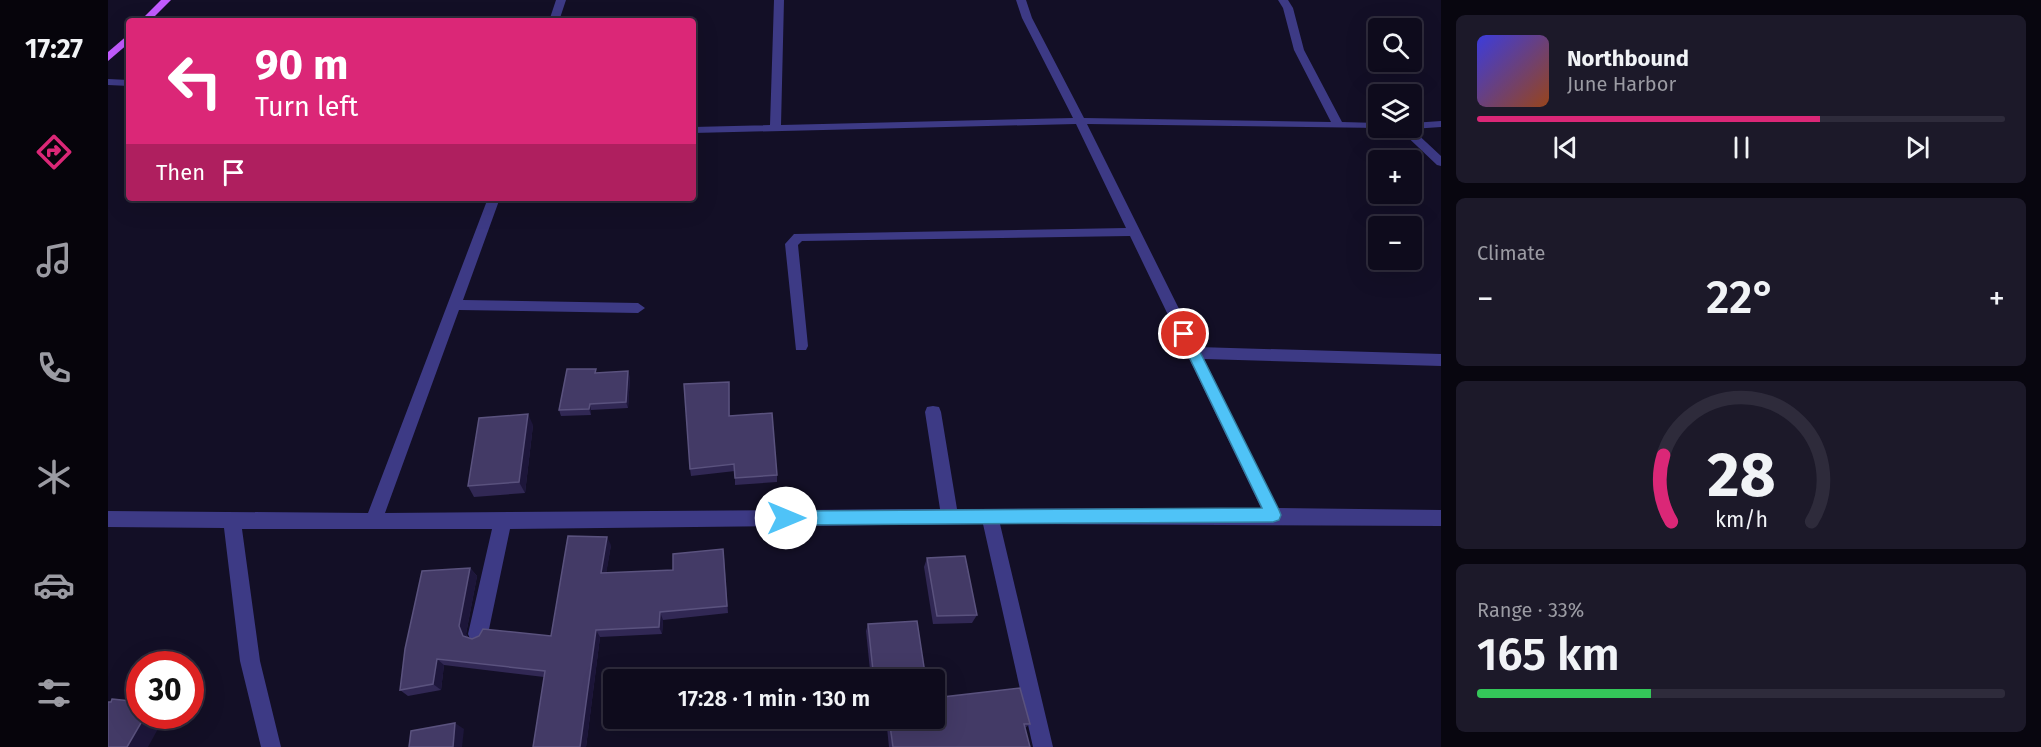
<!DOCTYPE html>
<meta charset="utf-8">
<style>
body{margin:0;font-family:"Fira Sans",sans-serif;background:#1c1929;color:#f1f3f6;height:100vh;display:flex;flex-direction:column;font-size:22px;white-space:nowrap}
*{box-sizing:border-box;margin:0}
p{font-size:20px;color:#9b9ba3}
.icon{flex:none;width:33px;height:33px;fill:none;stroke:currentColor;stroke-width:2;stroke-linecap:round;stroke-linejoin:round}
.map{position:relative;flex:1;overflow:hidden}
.sheet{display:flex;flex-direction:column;gap:15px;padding:15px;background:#08060f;width:600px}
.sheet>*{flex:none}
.banner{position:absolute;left:18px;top:18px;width:570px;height:183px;border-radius:6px;box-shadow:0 6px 24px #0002,0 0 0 2px #2e2b3b;background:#db2777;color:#fff;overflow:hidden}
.buttons{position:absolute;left:1260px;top:18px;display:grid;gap:12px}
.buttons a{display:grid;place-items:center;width:54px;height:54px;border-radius:6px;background:#0e0b1c;box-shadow:0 6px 24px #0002,0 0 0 2px #2e2b3b;font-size:30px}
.speed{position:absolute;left:18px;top:651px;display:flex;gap:12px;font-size:30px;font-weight:700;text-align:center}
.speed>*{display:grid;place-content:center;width:78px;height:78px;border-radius:50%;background:#0e0b1c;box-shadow:0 6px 24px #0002,0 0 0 2px #2e2b3b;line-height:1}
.speed .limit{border:9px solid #d22;background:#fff;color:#111}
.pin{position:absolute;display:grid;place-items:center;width:51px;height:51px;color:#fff;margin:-26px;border:3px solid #fff;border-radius:50%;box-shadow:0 2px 6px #0007}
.me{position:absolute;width:66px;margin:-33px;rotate:90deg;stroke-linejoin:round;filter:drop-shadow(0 0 4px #0008)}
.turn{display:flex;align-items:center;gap:21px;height:126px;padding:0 30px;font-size:27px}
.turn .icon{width:78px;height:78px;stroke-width:2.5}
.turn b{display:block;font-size:42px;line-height:51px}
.then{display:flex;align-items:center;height:57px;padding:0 30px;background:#0003;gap:12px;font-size:22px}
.big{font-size:45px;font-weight:600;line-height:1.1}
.sheet .tile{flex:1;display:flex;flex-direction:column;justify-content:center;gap:9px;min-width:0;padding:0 21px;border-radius:9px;background:#1c1929}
.sheet .dial{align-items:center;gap:0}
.dial svg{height:156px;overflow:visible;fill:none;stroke:#2e2b3b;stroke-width:7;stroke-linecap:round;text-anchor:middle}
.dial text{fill:#f1f3f6;stroke:none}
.song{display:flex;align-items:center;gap:18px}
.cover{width:72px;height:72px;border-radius:9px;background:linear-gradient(135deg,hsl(240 70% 55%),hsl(20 70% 35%))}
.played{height:6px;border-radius:3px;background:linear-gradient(90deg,#db2777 65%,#2e2b3b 65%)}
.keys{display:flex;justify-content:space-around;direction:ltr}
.heat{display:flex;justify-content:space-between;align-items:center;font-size:33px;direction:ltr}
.charge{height:9px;border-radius:4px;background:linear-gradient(90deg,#34c759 33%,#2e2b3b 0)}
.trip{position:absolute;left:495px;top:669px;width:342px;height:60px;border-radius:6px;background:#0e0b1c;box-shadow:0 6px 24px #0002,0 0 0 2px #2e2b3b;font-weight:600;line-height:60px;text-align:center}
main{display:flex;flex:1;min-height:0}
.tab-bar{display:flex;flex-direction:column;width:108px;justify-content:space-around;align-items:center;background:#06040b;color:#9b9ba3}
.tab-bar .icon{width:42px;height:42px}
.tab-bar .selected{color:#db2777}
.tab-bar b{font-size:27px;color:#f1f3f6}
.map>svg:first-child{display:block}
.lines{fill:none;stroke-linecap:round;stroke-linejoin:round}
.minor{fill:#3d3a85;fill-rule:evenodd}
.major{fill:#c25bff;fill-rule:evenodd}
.wall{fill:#312854}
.shaded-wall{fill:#1d163a}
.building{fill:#433a66;stroke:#5a527e;stroke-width:1.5}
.route{fill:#4fc3f7;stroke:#337fa1;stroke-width:1.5}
</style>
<main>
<nav class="tab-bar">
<b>17:27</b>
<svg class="icon selected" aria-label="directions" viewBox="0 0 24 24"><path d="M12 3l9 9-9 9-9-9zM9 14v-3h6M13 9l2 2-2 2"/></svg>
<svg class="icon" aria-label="music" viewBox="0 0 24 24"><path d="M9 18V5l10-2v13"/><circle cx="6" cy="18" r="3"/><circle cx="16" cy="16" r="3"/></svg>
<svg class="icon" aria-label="phone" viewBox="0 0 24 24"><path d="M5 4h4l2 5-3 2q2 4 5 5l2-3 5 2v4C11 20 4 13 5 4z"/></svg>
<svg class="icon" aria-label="climate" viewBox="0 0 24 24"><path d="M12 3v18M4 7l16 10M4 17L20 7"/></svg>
<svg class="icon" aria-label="car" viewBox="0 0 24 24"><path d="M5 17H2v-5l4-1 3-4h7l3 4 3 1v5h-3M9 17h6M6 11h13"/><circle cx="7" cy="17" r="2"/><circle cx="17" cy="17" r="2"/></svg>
<svg class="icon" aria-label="filters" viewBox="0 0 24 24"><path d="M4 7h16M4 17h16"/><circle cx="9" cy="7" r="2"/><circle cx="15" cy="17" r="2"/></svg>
</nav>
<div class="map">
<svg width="1333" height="747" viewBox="0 0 1333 747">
<rect width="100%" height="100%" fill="#130f26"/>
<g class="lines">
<g class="minor">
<path d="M448,0H458L451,21H441Z"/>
<path d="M666,0H676L673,125L965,118L914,18L908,0H918L924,18L976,118L1223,122L1186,50L1175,8L1170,0H1180L1185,8L1196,50L1234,122L1270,123V128H1274L979,124L1090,347L1333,354V366L1096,359L1170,508L1333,510V526L892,524L945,747H925L875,524L402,529L380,634L377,641L370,644L363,641L360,634L384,529H134L152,661L173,747H153L132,661L116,528L0,527V511L260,513L380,198H392L355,300L530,303L537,308L530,313L351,310L277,513L832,509L817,412L819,407L825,406L831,407L833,412L849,509L1153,508L1022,236L694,241L690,245L700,346L698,350H688L677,244L686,234L1018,228L968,124L585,133V127L662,125Z"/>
<path d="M0,79L21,80V86L0,85Z"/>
<path d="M1333,121V127L1304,129L1333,156V166L1329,165L1290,128H1304V123Z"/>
</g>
<g class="major">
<path d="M53,0H63L42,21H32Z"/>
<path d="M21,34V43L0,61V52Z"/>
</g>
</g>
<g class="wall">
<path d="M489,373L522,377L520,408L483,410V415L453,416L451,410Z"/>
<path d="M621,382L622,416L669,475V482L627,485V471L583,476L582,469Z"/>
<path d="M425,425L417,493L366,497L360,486Z"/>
<path d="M503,545L498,573L565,570L616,557L620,613L555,620L554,634L492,637L478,747H425L436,677L336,665L333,690L300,696L292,690L362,568L369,576L358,634L360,637L364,639L443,636Z"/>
<path d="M819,558L869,615L864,623L825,624L816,567Z"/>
<path d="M760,624L818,680H763L758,631Z"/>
<path d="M778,718H826L922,724L917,728L922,747H781Z"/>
</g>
<g class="shaded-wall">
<path d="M520,371L522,377L520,408L518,402Z"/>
<path d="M482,404L483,410V415L481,409Z"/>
<path d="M420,414L425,425L417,493L411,482Z"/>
<path d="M499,537L503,545L497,581L493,573Z"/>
<path d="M362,568L369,576L358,634L362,643L355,636L351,626Z"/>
<path d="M552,612L555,620L554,634L551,627Z"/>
<path d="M488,630L492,637L478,747H472Z"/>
<path d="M329,659L336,665L333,690L325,684Z"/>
<path d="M37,716H57L40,747H19Z"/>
<path d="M347,723L356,729L354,747H345Z"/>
</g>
<g class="building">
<path d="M459,369H488L487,373L520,371L518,402L482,404L481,409L451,410Z"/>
<path d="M621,382V416L664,413L669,475L627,478L626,464L582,469L576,384Z"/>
<path d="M420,414L411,482L360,486L371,418Z"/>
<path d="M460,536L499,537L493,573L565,570V554L615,549L619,606L552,612L551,627L488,630L472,747H425L437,671L329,659L325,684L292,690L297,649L314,571L362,568L351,626L355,636L364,639L371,636L375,629L443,636Z"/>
<path d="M857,556L869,615L829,616L819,558Z"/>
<path d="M809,621L818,680H766L760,624Z"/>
<path d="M912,688L922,724H916L922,747H785L781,718H826V698Z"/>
<path d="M4,699L32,702V716H37L19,747H0V702H3Z"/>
<path d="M347,723L345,747H301L303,731Z"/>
</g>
<path class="route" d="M1076,329L1083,334L1171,510L1173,515L1171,520L1165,522L678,525L672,523L670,518L672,513L678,511L1154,508L1070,334Z"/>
</svg>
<div class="buttons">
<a><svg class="icon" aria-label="search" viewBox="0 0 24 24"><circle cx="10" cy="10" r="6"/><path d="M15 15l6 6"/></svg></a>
<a><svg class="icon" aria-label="layers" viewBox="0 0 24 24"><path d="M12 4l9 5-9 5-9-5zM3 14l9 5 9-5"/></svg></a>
<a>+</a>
<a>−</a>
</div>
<div class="speed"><div class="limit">30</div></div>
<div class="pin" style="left:1076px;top:334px;background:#d93025"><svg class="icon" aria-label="arrive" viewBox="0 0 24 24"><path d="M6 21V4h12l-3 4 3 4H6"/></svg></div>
<svg class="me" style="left:678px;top:518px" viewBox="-20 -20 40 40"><circle r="19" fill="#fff"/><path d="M0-13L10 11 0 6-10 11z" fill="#4fc3f7"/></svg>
<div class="trip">17:28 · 1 min · 130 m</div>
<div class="banner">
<div class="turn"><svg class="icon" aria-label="left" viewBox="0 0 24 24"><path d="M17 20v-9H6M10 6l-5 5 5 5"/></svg><div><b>90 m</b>Turn left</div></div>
<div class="then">Then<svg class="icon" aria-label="arrive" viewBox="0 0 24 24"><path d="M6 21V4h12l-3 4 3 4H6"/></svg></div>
</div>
</div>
<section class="sheet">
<div class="tile">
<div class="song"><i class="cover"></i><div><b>Northbound</b><p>June Harbor</p></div></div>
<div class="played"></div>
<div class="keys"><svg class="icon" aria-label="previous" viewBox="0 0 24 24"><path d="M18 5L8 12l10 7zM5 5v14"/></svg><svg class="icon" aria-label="pause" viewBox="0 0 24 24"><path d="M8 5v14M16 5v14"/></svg><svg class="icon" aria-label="next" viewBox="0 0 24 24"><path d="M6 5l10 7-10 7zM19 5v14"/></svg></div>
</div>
<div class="tile"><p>Climate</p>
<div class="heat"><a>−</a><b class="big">22°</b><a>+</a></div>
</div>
<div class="tile dial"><svg viewBox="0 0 100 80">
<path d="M14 69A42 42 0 1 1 86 69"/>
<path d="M14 69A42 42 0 0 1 10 35" stroke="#db2777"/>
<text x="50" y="56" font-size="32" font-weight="700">28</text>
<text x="50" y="72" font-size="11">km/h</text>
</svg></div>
<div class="tile"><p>Range · 33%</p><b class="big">165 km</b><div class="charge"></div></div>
</section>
</main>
